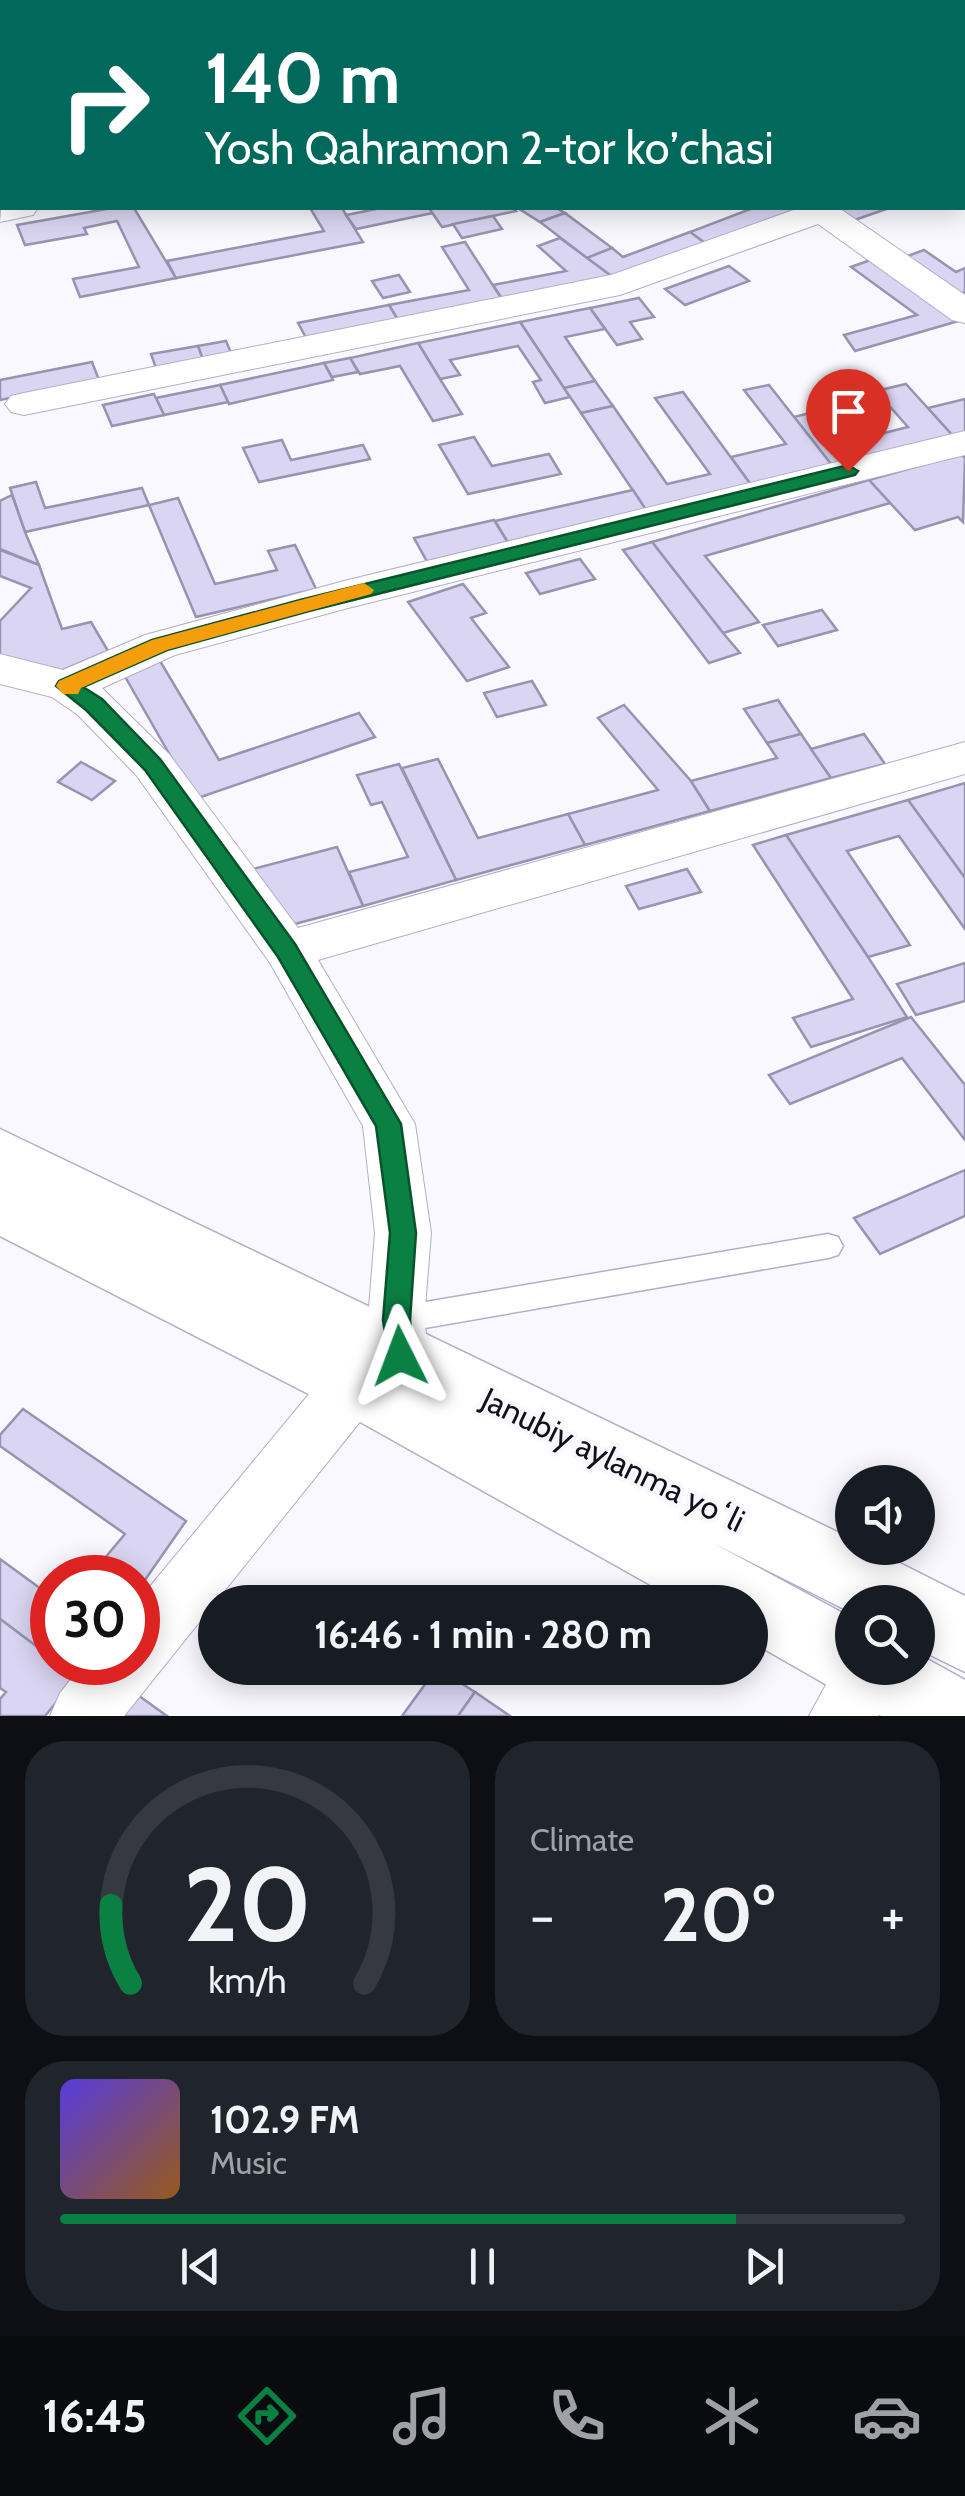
<!DOCTYPE html>
<meta charset="utf-8">
<style>
body{margin:0;font-family:Cabin,sans-serif;background:#20242c;color:#f1f3f6;height:100vh;display:flex;flex-direction:column;font-size:38px;white-space:nowrap}
*{box-sizing:border-box;margin:0}
p{font-size:32px;color:#9ea1a6}
.icon{flex:none;width:55px;height:55px;fill:none;stroke:currentColor;stroke-width:2;stroke-linecap:round;stroke-linejoin:round}
.map{position:relative;height:1716px;overflow:hidden}
.side{display:flex;flex-direction:column;gap:25px;padding:25px;background:#0d0f14;flex:1}
.side>*{flex:none}
.hud{position:absolute;left:0px;top:0px;width:965px;height:210px;box-shadow:0 5px 25px #0003;background:#00695c;color:#fff;overflow:hidden}
.buttons{position:absolute;left:835px;top:1465px;display:grid;gap:20px}
.buttons a{display:grid;place-items:center;width:100px;height:100px;border-radius:50%;background:#171b24;box-shadow:0 5px 25px #0003;font-size:50px}
.speed{position:absolute;left:30px;top:1555px;display:flex;gap:20px;font-size:50px;font-weight:700;text-align:center}
.speed>*{display:grid;place-content:center;width:130px;height:130px;border-radius:50%;background:#171b24;box-shadow:0 5px 25px #0003;line-height:1}
.speed .limit{border:15px solid #d22;background:#fff;color:#111}
.pin{position:absolute;display:grid;place-items:center;width:85px;height:85px;color:#fff;margin:-102px -42px;border-radius:50% 50% 50% 0;rotate:-45deg;box-shadow:0 0 10px #0007}
.pin .icon{rotate:45deg}
.me{position:absolute;width:110px;margin:-55px;rotate:357deg;stroke-linejoin:round;filter:drop-shadow(0 0 8px #0008)}
.turn{display:flex;align-items:center;gap:35px;height:210px;padding:0 40px;font-size:45px}
.turn .icon{width:130px;height:130px;stroke-width:2.5}
.turn b{display:block;font-size:70px;line-height:85px}
.big{font-size:75px;font-weight:700;line-height:1.1}
.side .widget{flex:1;display:flex;flex-direction:column;justify-content:center;gap:15px;min-width:0;padding:0 35px;border-radius:40px;background:#20242c}
.side .dial{align-items:center;gap:0}
.dial svg{height:260px;overflow:visible;fill:none;stroke:#363941;stroke-width:7;stroke-linecap:round;text-anchor:middle}
.dial text{fill:#f1f3f6;stroke:none}
.song{display:flex;align-items:center;gap:30px}
.cover{width:120px;height:120px;border-radius:15px;background:linear-gradient(135deg,hsl(250 70% 55%),hsl(30 70% 35%))}
.played{height:10px;border-radius:5px;background:linear-gradient(90deg,#0b8043 80%,#363941 80%)}
.keys{display:flex;justify-content:space-around;direction:ltr}
.heat{display:flex;justify-content:space-between;align-items:center;font-size:55px;direction:ltr}
.side .tiles{flex:1;display:grid;gap:25px;grid-template-columns:1fr 1fr}
.widget:last-child{grid-column:span 2}
.trip{position:absolute;left:198px;top:1585px;width:570px;height:100px;border-radius:50px;background:#171b24;box-shadow:0 5px 25px #0003;font-weight:700;line-height:100px;text-align:center}
.tabs{display:flex;height:160px;justify-content:space-around;align-items:center;background:#090b0e;color:#9ea1a6}
.tabs .icon{width:70px;height:70px}
.tabs .active{color:#0b8043}
.tabs b{font-size:45px;color:#f1f3f6}
.map>svg:first-child{display:block}
.building{fill:#dad5f2;stroke:#9893ae;stroke-width:2.5}
.lines{fill:none;stroke-linecap:round;stroke-linejoin:round}
.service-casing{stroke:#b3aeca;stroke-width:3}
.minor-casing{stroke:#b3aeca;stroke-width:2}
.trunk-casing{stroke:#b3aeca;stroke-width:3}
.service{fill:#fff;fill-rule:evenodd}
.minor{fill:#fff;fill-rule:evenodd}
.trunk{fill:#fff;fill-rule:evenodd}
.route{fill:#0b8043;stroke:#07532c;stroke-width:2.5}
.slow{fill:#f59e0b}
.labels{text-anchor:middle;stroke-width:9;stroke-linejoin:round;paint-order:stroke}
.near-street-label{font-size:32px;fill:#12101a;stroke:#f9f8fe}
</style>
<div class="map">
<svg width="965" height="1716" viewBox="0 0 965 1716">
<rect width="100%" height="100%" fill="#f9f8fe"/>
<g class="building">
<path d="M112,208H134L176,278L80,297L73,279L139,267L117,221L84,228L87,234L25,245L17,225Z"/>
<path d="M310,208H342L363,242L176,278L167,261L324,231Z"/>
<path d="M381,208H429L433,213L356,229L346,215Z"/>
<path d="M429,208H513L516,211L442,227Z"/>
<path d="M527,208H556L565,213L540,222L521,210Z"/>
<path d="M753,208H787L795,213L709,246L690,232Z"/>
<path d="M823,208H889L846,223Z"/>
<path d="M565,213L612,248L587,258L540,222Z"/>
<path d="M493,216L502,229L462,238L453,224Z"/>
<path d="M690,232L709,246L618,281L587,258L612,248L623,257Z"/>
<path d="M560,238L618,281L504,302L493,285L566,271L538,246Z"/>
<path d="M465,242L503,301L399,322L389,305L469,290L442,247Z"/>
<path d="M924,250L956,272L965,268V292L952,298L897,260Z"/>
<path d="M876,258L962,320L855,351L844,335L917,315L851,267Z"/>
<path d="M729,266L749,281L685,305L665,289Z"/>
<path d="M399,275L410,292L383,298L372,281Z"/>
<path d="M639,298L654,317L630,322L642,339L617,345L590,308Z"/>
<path d="M389,305L401,325L309,343L298,323Z"/>
<path d="M590,308L605,329L565,337L595,381L564,388L520,322Z"/>
<path d="M520,322L570,397L545,403L533,382L541,380L518,346L450,360L460,375L440,379L418,343Z"/>
<path d="M226,341L232,355L203,360L198,346Z"/>
<path d="M418,343L440,379L462,414L433,421L400,366L360,374L350,358Z"/>
<path d="M198,346L203,360L156,368L151,354Z"/>
<path d="M350,358L358,372L332,377L324,363Z"/>
<path d="M92,362L99,380L0,400V380Z"/>
<path d="M324,363L333,380L229,404L220,385Z"/>
<path d="M595,381L613,406L581,413L564,388Z"/>
<path d="M906,384L955,438L835,469L794,417L830,408L856,440L908,427L876,391Z"/>
<path d="M220,385L228,402L164,415L156,398Z"/>
<path d="M769,385L835,469L754,489L731,457L786,444L744,390Z"/>
<path d="M683,392L754,489L648,513L581,413L613,406L667,484L710,474L655,398Z"/>
<path d="M154,394L164,415L112,426L103,405Z"/>
<path d="M965,399V436L955,438L928,408Z"/>
<path d="M474,437L492,466L549,454L561,474L468,494L439,445Z"/>
<path d="M282,440L291,460L363,445L370,459L259,482L243,448Z"/>
<path d="M961,454L965,458L963,522L958,517L915,530L869,480Z"/>
<path d="M869,480L890,503L705,556L759,622L723,633L652,542Z"/>
<path d="M36,482L45,508L142,488L149,505L25,532L10,488Z"/>
<path d="M633,490L648,513L510,546L495,521Z"/>
<path d="M12,495L25,532L39,565L0,549V501Z"/>
<path d="M178,498L215,584L277,570L268,551L295,545L316,589L196,617L149,505Z"/>
<path d="M494,520L510,546L429,565L414,538Z"/>
<path d="M652,542L723,633L740,653L709,663L623,550Z"/>
<path d="M0,550L39,565L62,629L91,622L108,651L56,673L0,655V621L31,588L0,576Z"/>
<path d="M580,559L595,579L540,594L526,573Z"/>
<path d="M463,584L486,613L471,618L509,667L467,681L408,602Z"/>
<path d="M822,610L837,630L778,646L763,625Z"/>
<path d="M160,661L219,760L359,713L375,737L195,799L123,673Z"/>
<path d="M532,681L546,705L497,717L484,693Z"/>
<path d="M778,700L801,734L767,743L744,709Z"/>
<path d="M624,705L691,781L710,811L585,845L568,814L658,790L598,718Z"/>
<path d="M801,734L831,778L710,811L691,781L777,758L767,743Z"/>
<path d="M864,734L885,764L831,778L811,749Z"/>
<path d="M438,759L478,838L568,814L585,845L456,880L402,768Z"/>
<path d="M81,762L115,781L92,800L58,782Z"/>
<path d="M399,764L456,880L363,906L349,872L408,857L382,802L371,805L357,775Z"/>
<path d="M965,783V878L908,800Z"/>
<path d="M908,800L965,878V929L899,836L847,851L910,945L868,957L786,835Z"/>
<path d="M786,835L868,957L907,1017L811,1047L793,1018L853,999L753,845Z"/>
<path d="M337,847L363,906L287,926L249,870Z"/>
<path d="M687,869L701,892L639,909L626,886Z"/>
<path d="M965,963V1001L916,1015L897,984Z"/>
<path d="M911,1017L965,1085V1140L902,1058L790,1104L769,1075Z"/>
<path d="M965,1170V1216L880,1254L854,1218Z"/>
<path d="M23,1409L186,1521L138,1590V1578H88L125,1534L0,1446V1435Z"/>
<path d="M0,1559L52,1597V1658L0,1619Z"/>
<path d="M0,1619L52,1658V1662L77,1677L45,1716H0V1699L6,1692L0,1688Z"/>
<path d="M437,1668L475,1692L458,1716H402Z"/>
<path d="M475,1692L510,1716H458Z"/>
<path d="M135,1693L167,1716H116Z"/>
</g>
<g class="lines">
<defs>
<path id="service" d="M828,1234L838,1237L843,1246L838,1255L828,1258L396,1333L385,1329L381,1320L385,1311L396,1307Z"/>
<g id="minor">
<rect x="0" y="28" width="2" height="18"/>
<path d="M2,201V208H38L33,215L0,222Z"/>
<path d="M799,208H839L965,295V323L952,320L818,224L620,295L24,415L11,412L5,404L11,396L24,393L611,275Z"/>
<path d="M965,431V455L348,608L175,655L102,688L169,754L298,928L965,742V774L318,960L415,1124L431,1233L424,1320L429,1355L420,1373L400,1381L380,1373L371,1355L368,1320L375,1233L363,1126L270,963L137,776L78,715L52,697L0,684V654L63,670L145,635L344,581Z"/>
<path d="M354,1358L375,1365L383,1384L375,1403L124,1716H50L60,1693L85,1662H138V1601L333,1365Z"/>
<path d="M852,1643V1668H902L878,1716H809L847,1646Z"/>
</g>
<path id="trunk" d="M0,1129L852,1539V1548H870L965,1596V1672L918,1649V1602H852V1613L711,1542L852,1618V1668H918V1654L965,1680V1716H881L750,1641V1602H681L330,1405L0,1236Z"/>
</defs>
<use href="#service" class="service-casing"/>
<use href="#minor" class="minor-casing"/>
<use href="#trunk" class="trunk-casing"/>
<use href="#service" class="service"/>
<use href="#minor" class="minor"/>
<use href="#trunk" class="trunk"/>
</g>
<path class="route" d="M848,465L858,471L855,475L309,611L167,650L83,687L102,699L160,759L295,944L401,1124L416,1233L410,1320L414,1356L410,1364L400,1368L390,1364L383,1320L390,1233L376,1126L278,957L145,770L86,710L56,686L59,681L152,640L300,600Z"/>
<path class="slow" d="M364,583L374,590L371,594L167,650L81,688L78,694H63L56,686L59,681L152,640Z"/>
<g class="labels">
<g class="near-street-label">
<text transform="translate(613 1460) rotate(26)" y="11">Janubiy aylanma yoʻli</text>
</g>
</g>
</svg>
<div class="buttons">
<a><svg class="icon" aria-label="sound" viewBox="0 0 24 24"><path d="M4 9h4l5-4v14l-5-4H4zM17 9q2 3 0 6"/></svg></a>
<a><svg class="icon" aria-label="search" viewBox="0 0 24 24"><circle cx="10" cy="10" r="6"/><path d="M15 15l6 6"/></svg></a>
</div>
<div class="speed"><div class="limit">30</div></div>
<div class="pin" style="left:848px;top:471px;background:#d93025"><svg class="icon" aria-label="arrive" viewBox="0 0 24 24"><path d="M6 21V4h12l-3 4 3 4H6"/></svg></div>
<svg class="me" style="left:400px;top:1356px" viewBox="-20 -20 40 40"><path d="M0-17L14 15 0 8-14 15z" fill="#0b8043" stroke="#fff" stroke-width="4"/></svg>
<div class="trip">16:46 · 1 min · 280 m</div>
<div class="hud">
<div class="turn"><svg class="icon" aria-label="right" viewBox="0 0 24 24"><path d="M7 20v-9h11M14 6l5 5-5 5"/></svg><div><b>140 m</b>Yosh Qahramon 2-tor koʼchasi</div></div>
</div>
</div>
<section class="side">
<div class="tiles">
<div class="widget dial"><svg viewBox="0 0 100 80">
<path d="M14 69A42 42 0 1 1 86 69"/>
<path d="M14 69A42 42 0 0 1 8 45" stroke="#0b8043"/>
<text x="50" y="56" font-size="32" font-weight="700">20</text>
<text x="50" y="72" font-size="11">km/h</text>
</svg></div>
<div class="widget"><p>Climate</p>
<div class="heat"><a>−</a><b class="big">20°</b><a>+</a></div>
</div>
<div class="widget">
<div class="song"><i class="cover"></i><div><b>102.9 FM</b><p>Music</p></div></div>
<div class="played"></div>
<div class="keys"><svg class="icon" aria-label="previous" viewBox="0 0 24 24"><path d="M18 5L8 12l10 7zM5 5v14"/></svg><svg class="icon" aria-label="pause" viewBox="0 0 24 24"><path d="M8 5v14M16 5v14"/></svg><svg class="icon" aria-label="next" viewBox="0 0 24 24"><path d="M6 5l10 7-10 7zM19 5v14"/></svg></div>
</div>
</div>
</section>
<nav class="tabs">
<b>16:45</b>
<svg class="icon active" aria-label="directions" viewBox="0 0 24 24"><path d="M12 3l9 9-9 9-9-9zM9 14v-3h6M13 9l2 2-2 2"/></svg>
<svg class="icon" aria-label="music" viewBox="0 0 24 24"><path d="M9 18V5l10-2v13"/><circle cx="6" cy="18" r="3"/><circle cx="16" cy="16" r="3"/></svg>
<svg class="icon" aria-label="phone" viewBox="0 0 24 24"><path d="M5 4h4l2 5-3 2q2 4 5 5l2-3 5 2v4C11 20 4 13 5 4z"/></svg>
<svg class="icon" aria-label="climate" viewBox="0 0 24 24"><path d="M12 3v18M4 7l16 10M4 17L20 7"/></svg>
<svg class="icon" aria-label="car" viewBox="0 0 24 24"><path d="M5 17H2v-5l4-1 3-4h7l3 4 3 1v5h-3M9 17h6M6 11h13"/><circle cx="7" cy="17" r="2"/><circle cx="17" cy="17" r="2"/></svg>
</nav>
